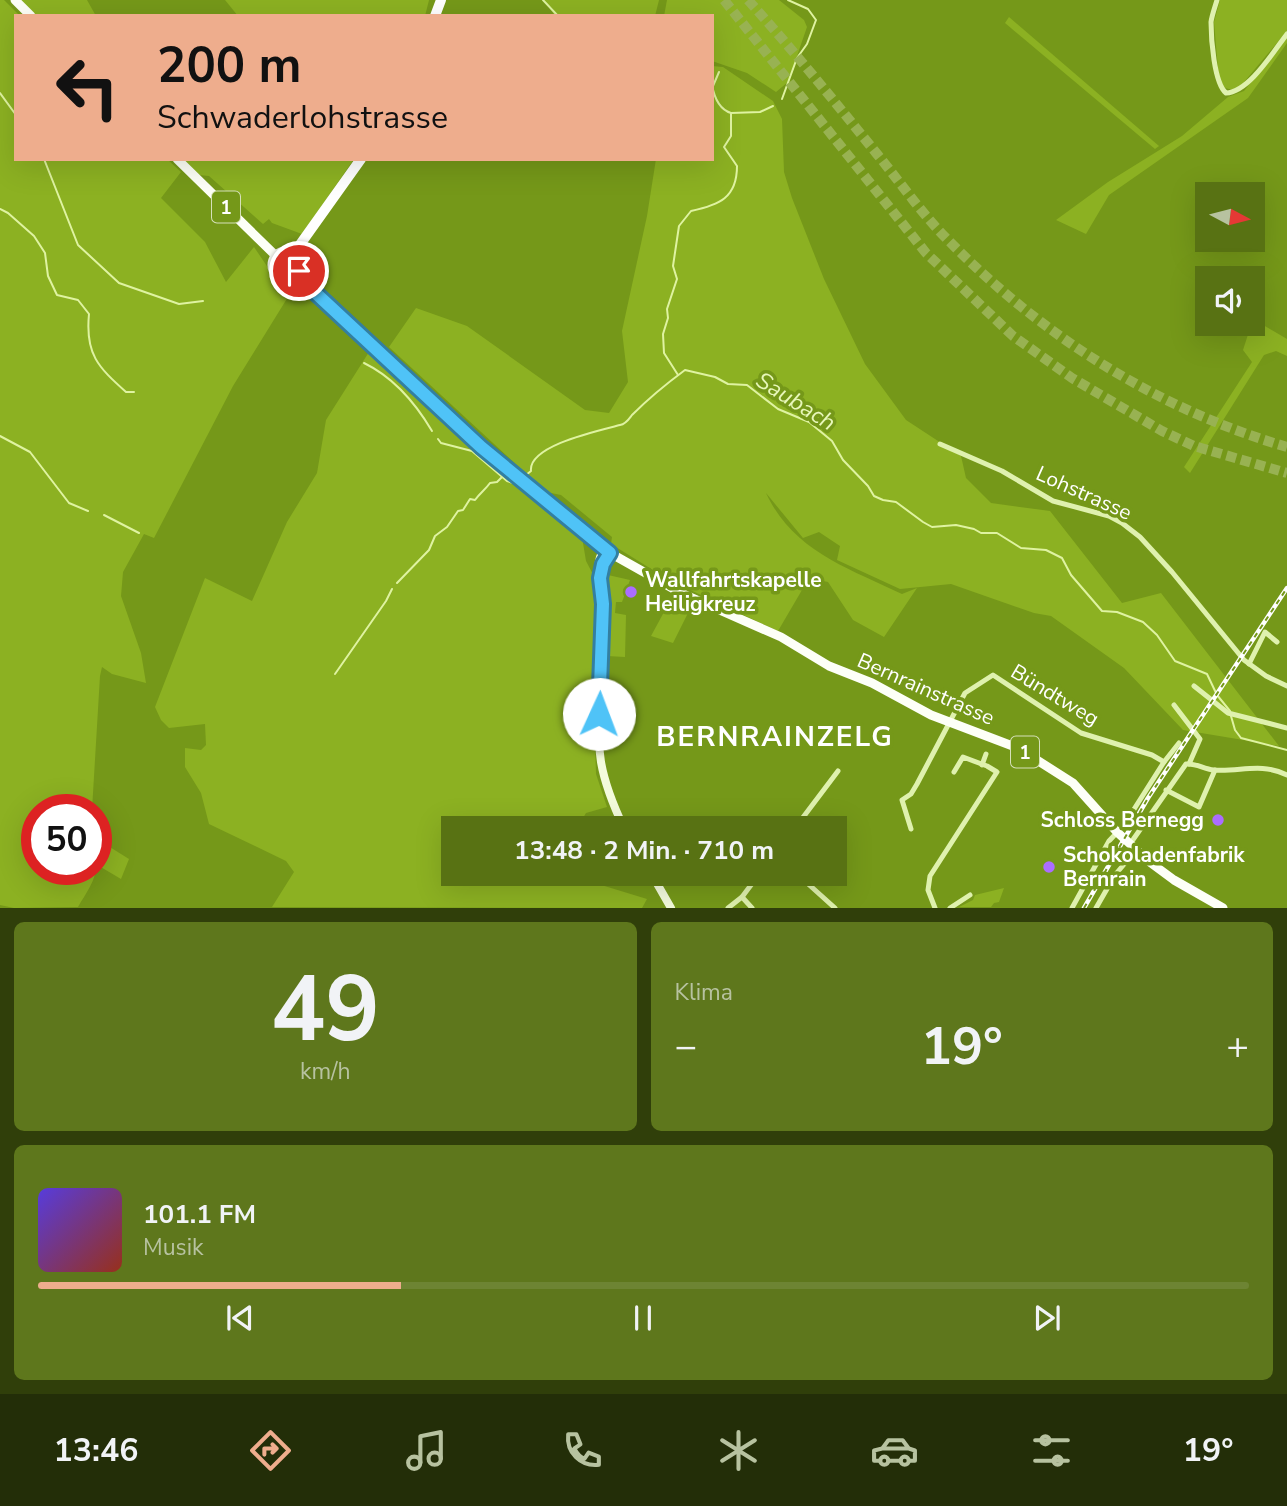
<!DOCTYPE html>
<html lang="de">
<meta charset="utf-8">
<style>
body{margin:0;font-family:"Nunito Sans",sans-serif;background:#5e771c;color:#f1f3f6;height:100vh;display:flex;flex-direction:column;font-size:26px;white-space:nowrap}
*{box-sizing:border-box;margin:0}
p{font-size:23px;color:#b7c2a0}
.icon{flex:none;width:38px;height:38px;fill:none;stroke:currentColor;stroke-width:2;stroke-linecap:round;stroke-linejoin:round}
.map{position:relative;height:908px;overflow:hidden}
.side{display:flex;flex-direction:column;gap:14px;padding:14px;background:#303f0a;flex:1}
.side>*{flex:none}
.hud{position:absolute;left:14px;top:14px;width:700px;height:147px;border-radius:0px;box-shadow:0 7px 28px #0002;background:#eead8d;color:#111;overflow:hidden}
.needle{width:46px;rotate:97deg}
.controls{position:absolute;left:1195px;top:182px;display:grid;gap:14px}
.controls a{display:grid;place-items:center;width:70px;height:70px;border-radius:0px;background:#587213;box-shadow:0 7px 28px #0002;font-size:35px}
.speed{position:absolute;left:21px;top:794px;display:flex;gap:14px;font-size:35px;font-weight:700;text-align:center}
.speed>*{display:grid;place-content:center;width:91px;height:91px;border-radius:50%;background:#587213;box-shadow:0 7px 28px #0002;line-height:1}
.speed .limit{border:10px solid #d22;background:#fff;color:#111}
.pin{position:absolute;display:grid;place-items:center;width:60px;height:60px;color:#fff;margin:-30px;border:4px solid #fff;border-radius:50%;box-shadow:0 2px 7px #0007}
.me{position:absolute;width:77px;margin:-38px;rotate:2deg;stroke-linejoin:round;filter:drop-shadow(0 0 5px #0008)}
.turn{display:flex;align-items:center;gap:24px;height:147px;padding:0 28px;font-size:32px}
.turn .icon{width:91px;height:91px;stroke-width:2.5}
.turn b{display:block;font-size:49px;line-height:60px}
.big{font-size:52px;font-weight:700;line-height:1.1}
.side .card{flex:1;display:flex;flex-direction:column;justify-content:center;gap:10px;min-width:0;padding:0 24px;border-radius:10px;background:#5e771c}
.side .dial{align-items:center;gap:0}
.dial b{font-size:91px;line-height:1}
.song{display:flex;align-items:center;gap:21px}
.cover{width:84px;height:84px;border-radius:10px;background:linear-gradient(135deg,hsl(250 70% 55%),hsl(10 70% 35%))}
.played{height:7px;border-radius:4px;background:linear-gradient(90deg,#eead8d 30%,#6d8433 30%)}
.keys{display:flex;justify-content:space-around;direction:ltr}
.heat{display:flex;justify-content:space-between;align-items:center;font-size:38px;direction:ltr}
.side .tiles{flex:1;display:grid;gap:14px;grid-template-columns:1fr 1fr}
.card:last-child{grid-column:span 2}
.trip{position:absolute;left:441px;top:816px;width:406px;height:70px;border-radius:0px;background:#587213;box-shadow:0 7px 28px #0002;font-weight:700;line-height:70px;text-align:center}
.tabs{display:flex;height:112px;justify-content:space-around;align-items:center;background:#232e08;color:#b7c2a0}
.tabs .icon{width:49px;height:49px}
.tabs .selected{color:#eead8d}
.tabs b{font-size:32px;color:#f1f3f6}
.map>svg:first-child{display:block}
.green{fill:#8cb122}
.lines{fill:none;stroke-linecap:round;stroke-linejoin:round}
.stream{stroke:#dff3a1;stroke-width:2}
.highway-tunnel{stroke:#98b252;stroke-width:10;stroke-dasharray:10 5;stroke-linecap:butt}
.street{stroke:#dff1ae;stroke-width:5}
.secondary{stroke:#f3fbdc;stroke-width:8}
.primary{stroke:#fdfff7;stroke-width:9}
.highway{stroke:#fff;stroke-width:10}
.rail-casing{stroke:#fff;stroke-width:4.5}
.rail{stroke:#759819;stroke-width:2;stroke-dasharray:5;stroke-linecap:butt}
.route-casing{stroke:#337fa1;stroke-width:18}
.route{stroke:#4fc3f7;stroke-width:12}
.poi-dot{fill:#ab6dff;stroke:#759819;stroke-width:2.5}
.labels{text-anchor:middle;stroke-width:7;stroke-linejoin:round;paint-order:stroke}
.shield{fill:#759819;stroke:#d6e0ba;stroke-width:2}
.shield-label{font-size:19px;font-weight:bold;fill:#fff}
.street-label{font-size:21px;fill:#fff;stroke:#759819}
.poi-label{font-size:21px;font-weight:bold;fill:#fff;stroke:#759819;text-anchor:start}
.water-label{font-size:23px;font-style:italic;fill:#e8f7ba;stroke:#759819}
.district-label{font-size:28px;font-weight:bold;letter-spacing:2px;fill:#fff;stroke:#759819}
</style>
<div class="map">
<svg width="1287" height="908" viewBox="0 0 1287 908">
<rect width="100%" height="100%" fill="#759819"/>
<g class="green">
<path d="M0,0H4L20,16H16V159H167L181,172L161,198L205,242L226,282L254,247L275,278L296,284L233,386L154,538L144,534L123,572L121,596L141,653L146,683L112,674L102,667L100,676L92,810H37V870H96V859C99,877 86,893 78,907L14,908L0,905Z"/>
<path d="M21,0H87L96,16H37Z"/>
<path d="M225,0H429L425,16H238Z"/>
<path d="M544,0H659L655,16H555Z"/>
<path d="M667,0H779L804,20L807,27L788,82L776,92L747,73L712,61V16H664Z"/>
<path d="M1220,0H1287V31L1239,88C1228,90 1224,90 1219,80L1214,22Z"/>
<path d="M1009,17L1159,146L1155,149L1005,23Z"/>
<path d="M1287,37V43L1248,98L1109,195L1086,234L1056,220L1108,182L1182,136L1228,97L1244,91Z"/>
<path d="M712,66L723,67L773,101L782,119L784,172L792,198L824,279L865,364L906,420L961,456L966,478L991,503L1050,511L1122,603L1161,593L1279,746L1183,730L1124,668L1051,616L1034,613L951,584L900,589L837,560L840,546L819,532L803,538L766,493C793,551 848,568 902,594L917,588L884,637L853,620L828,582L809,578L778,631L669,580L611,544L612,537L561,495L546,492L389,347L416,308L467,326L585,410L609,413L628,382L622,331L647,216L656,159H712Z"/>
<path d="M183,159H354L302,234L272,223L269,219L263,224L209,176L199,175Z"/>
<path d="M1253,319L1287,339V356L1276,351L1264,355L1190,473L1184,467L1252,362L1243,350Z"/>
<path d="M369,352L483,456L582,537L586,561L597,582L595,744L596,774L607,807L586,813L577,828H453V873H562L647,899L642,908L272,907L294,872L286,861L209,824L201,793L185,767V748L201,750L206,745L205,724L169,728L161,720L155,707L205,578L252,601L287,522L317,473L326,420Z"/>
<path d="M608,575L630,580L622,602H616L615,613L626,615L625,657L607,656Z"/>
<path d="M670,601L689,611L673,643L651,636Z"/>
<path d="M97,839L129,859L121,879L99,866Z"/>
<path d="M1004,888L999,902L994,903L991,907H959L973,900L975,895Z"/>
</g>
<g class="lines">
<g class="stream">
<path d="M543,0L558,16"/>
<path d="M712,85C714,96 718,109 731,113"/>
<path d="M713,86L719,72"/>
<path d="M0,93L16,115"/>
<path d="M782,99L797,58L807,44L816,20L808,9L788,0"/>
<path d="M44,159L78,245L119,283L179,304L203,301"/>
<path d="M0,209L8,213L34,236L45,253L48,276L57,295L78,300L89,314C85,354 98,367 126,392H134"/>
<path d="M364,363C393,377 416,404 432,431"/>
<path d="M678,375L664,353L663,334L668,318L667,309L677,279L673,266L679,226L691,211C719,205 737,198 737,166L724,147L731,136V113L760,112L773,106"/>
<path d="M0,436L30,452L69,503L88,511"/>
<path d="M438,439L441,443L472,451L507,481L516,484"/>
<path d="M526,475L531,471C528,445 602,430 620,425C626,424 629,419 632,415C649,398 666,384 685,370L715,377L728,384L747,385L778,409L809,422L832,441L843,460L868,486L874,496L883,500L896,502L923,522L932,527L956,525L974,529L981,533H997L1021,548L1046,550L1062,558L1071,575L1102,611L1117,612L1143,622L1157,635L1175,661L1207,674L1217,695L1230,711"/>
<path d="M104,515L139,533"/>
<path d="M397,583L429,550L435,536L447,527L458,511L463,510L470,499L475,500C480,493 485,490 490,483L497,482L502,477"/>
<path d="M335,674L386,601L392,589"/>
<path d="M1231,716L1235,730L1241,738L1287,750"/>
</g>
<g class="highway-tunnel">
<path d="M724,0L926,253L1013,336L1072,378L1162,431L1194,446L1287,473"/>
<path d="M748,0C793,50 835,102 877,154C900,182 922,214 948,240C1042,336 1157,409 1287,447"/>
</g>
<g class="street">
<path d="M1217,0C1215,7 1212,15 1211,22C1211,38 1214,83 1226,93C1249,92 1273,52 1287,34"/>
<path d="M940,444L1002,471L1053,501L1109,516L1122,523L1140,537L1172,572L1244,660L1266,676L1287,686"/>
<path d="M1249,664L1265,632L1277,642"/>
<path d="M1194,686L1228,713L1287,728"/>
<path d="M1174,705L1200,739L1189,764"/>
<path d="M1164,762L1179,743"/>
<path d="M982,765L986,754"/>
<path d="M1166,790L1199,807L1215,770"/>
<path d="M795,828L838,771"/>
<path d="M911,829L902,800L911,794L917,784L965,693L993,675L1081,733L1152,755L1164,762L1124,825L1109,841L1072,908"/>
<path d="M1130,844L1186,764C1197,763 1203,769 1214,770C1241,772 1260,762 1287,775"/>
<path d="M796,873L835,908"/>
<path d="M742,897L752,908"/>
<path d="M728,908L742,897L760,873"/>
<path d="M935,908L928,890L930,876L997,772L987,766L963,757L954,772"/>
<path d="M950,908L970,895"/>
<path d="M1096,908L1115,875L1136,850"/>
</g>
<g class="secondary">
<path d="M604,549C593,566 601,581 602,600C606,654 593,708 601,762C605,785 614,807 624,828"/>
<path d="M600,575L603,564L610,553"/>
<path d="M651,873L671,908"/>
</g>
<g class="primary">
<path d="M15,0L31,16"/>
<path d="M177,159L275,255"/>
<circle cx="286" cy="265" r="14"/>
<path d="M296,275L481,447L610,553L681,593L781,637L829,666L872,683L931,715L1018,748L1073,783L1117,832L1151,863L1174,880L1223,908"/>
</g>
<g class="highway">
<path d="M435,16L441,0"/>
<path d="M294,253L361,159"/>
</g>
<defs>
<path id="rail" d="M1084,908L1148,798L1287,588"/>
</defs>
<use href="#rail" class="rail-casing"/>
<use href="#rail" class="rail"/>
</g>
<g class="lines">
<defs>
<path id="route" d="M299,271L296,275L307,285L481,447L610,553L603,564L600,578L603,604L599,714"/>
</defs>
<use href="#route" class="route-casing"/>
<use href="#route" class="route"/>
</g>
<g class="poi-dot">
<circle cx="631" cy="592" r="7"/>
<circle cx="1218" cy="820" r="7"/>
<circle cx="1049" cy="867" r="7"/>
</g>
<g class="labels">
<g class="shield">
<rect x="212" y="191.5" width="28" height="31" rx="5"/>
<rect x="1011" y="736.5" width="28" height="31" rx="5"/>
</g>
<g class="shield-label">
<text x="226" y="214">1</text>
<text x="1025" y="759">1</text>
</g>
<g class="street-label">
<text transform="translate(1084 493) rotate(24)" y="7">Lohstrasse</text>
<text transform="translate(926 689) rotate(24)" y="7">Bernrainstrasse</text>
<text transform="translate(1055 695) rotate(31)" y="7">Bündtweg</text>
</g>
<g class="poi-label">
<text x="645" y="587">Wallfahrtskapelle<tspan x="645" dy="24">Heiligkreuz</tspan></text>
<text x="1204" y="827" text-anchor="end">Schloss Bernegg</text>
<text x="1063" y="862">Schokoladenfabrik<tspan x="1063" dy="24">Bernrain</tspan></text>
</g>
<g class="water-label">
<text transform="translate(796 401) rotate(32)" y="8">Saubach</text>
</g>
<g class="district-label">
<text x="775" y="746">BERNRAINZELG</text>
</g>
</g>
</svg>
<div class="controls">
<a><svg class="needle" viewBox="-14 -14 28 28"><path d="M0-13l5 13h-10z" fill="#e53935"/><path d="M0 13l5-13h-10z" fill="#b7c2a0"/></svg></a>
<a><svg class="icon" aria-label="sound" viewBox="0 0 24 24"><path d="M4 9h4l5-4v14l-5-4H4zM17 9q2 3 0 6"/></svg></a>
</div>
<div class="speed"><div class="limit">50</div></div>
<div class="pin" style="left:299px;top:271px;background:#d93025"><svg class="icon" aria-label="arrive" viewBox="0 0 24 24"><path d="M6 21V4h12l-3 4 3 4H6"/></svg></div>
<svg class="me" style="left:599px;top:714px" viewBox="-20 -20 40 40"><circle r="19" fill="#fff"/><path d="M0-13L10 11 0 6-10 11z" fill="#4fc3f7"/></svg>
<div class="trip">13:48 · 2 Min. · 710 m</div>
<div class="hud">
<div class="turn"><svg class="icon" aria-label="left" viewBox="0 0 24 24"><path d="M17 20v-9H6M10 6l-5 5 5 5"/></svg><div><b>200 m</b>Schwaderlohstrasse</div></div>
</div>
</div>
<section class="side">
<div class="tiles">
<div class="card dial"><b>49</b><p>km/h</p></div>
<div class="card"><p>Klima</p>
<div class="heat"><a>−</a><b class="big">19°</b><a>+</a></div>
</div>
<div class="card">
<div class="song"><i class="cover"></i><div><b>101.1 FM</b><p>Musik</p></div></div>
<div class="played"></div>
<div class="keys"><svg class="icon" aria-label="previous" viewBox="0 0 24 24"><path d="M18 5L8 12l10 7zM5 5v14"/></svg><svg class="icon" aria-label="pause" viewBox="0 0 24 24"><path d="M8 5v14M16 5v14"/></svg><svg class="icon" aria-label="next" viewBox="0 0 24 24"><path d="M6 5l10 7-10 7zM19 5v14"/></svg></div>
</div>
</div>
</section>
<nav class="tabs">
<b>13:46</b>
<svg class="icon selected" aria-label="directions" viewBox="0 0 24 24"><path d="M12 3l9 9-9 9-9-9zM9 14v-3h6M13 9l2 2-2 2"/></svg>
<svg class="icon" aria-label="music" viewBox="0 0 24 24"><path d="M9 18V5l10-2v13"/><circle cx="6" cy="18" r="3"/><circle cx="16" cy="16" r="3"/></svg>
<svg class="icon" aria-label="phone" viewBox="0 0 24 24"><path d="M5 4h4l2 5-3 2q2 4 5 5l2-3 5 2v4C11 20 4 13 5 4z"/></svg>
<svg class="icon" aria-label="climate" viewBox="0 0 24 24"><path d="M12 3v18M4 7l16 10M4 17L20 7"/></svg>
<svg class="icon" aria-label="car" viewBox="0 0 24 24"><path d="M5 17H2v-5l4-1 3-4h7l3 4 3 1v5h-3M9 17h6M6 11h13"/><circle cx="7" cy="17" r="2"/><circle cx="17" cy="17" r="2"/></svg>
<svg class="icon" aria-label="filters" viewBox="0 0 24 24"><path d="M4 7h16M4 17h16"/><circle cx="9" cy="7" r="2"/><circle cx="15" cy="17" r="2"/></svg>
<b>19°</b>
</nav>
